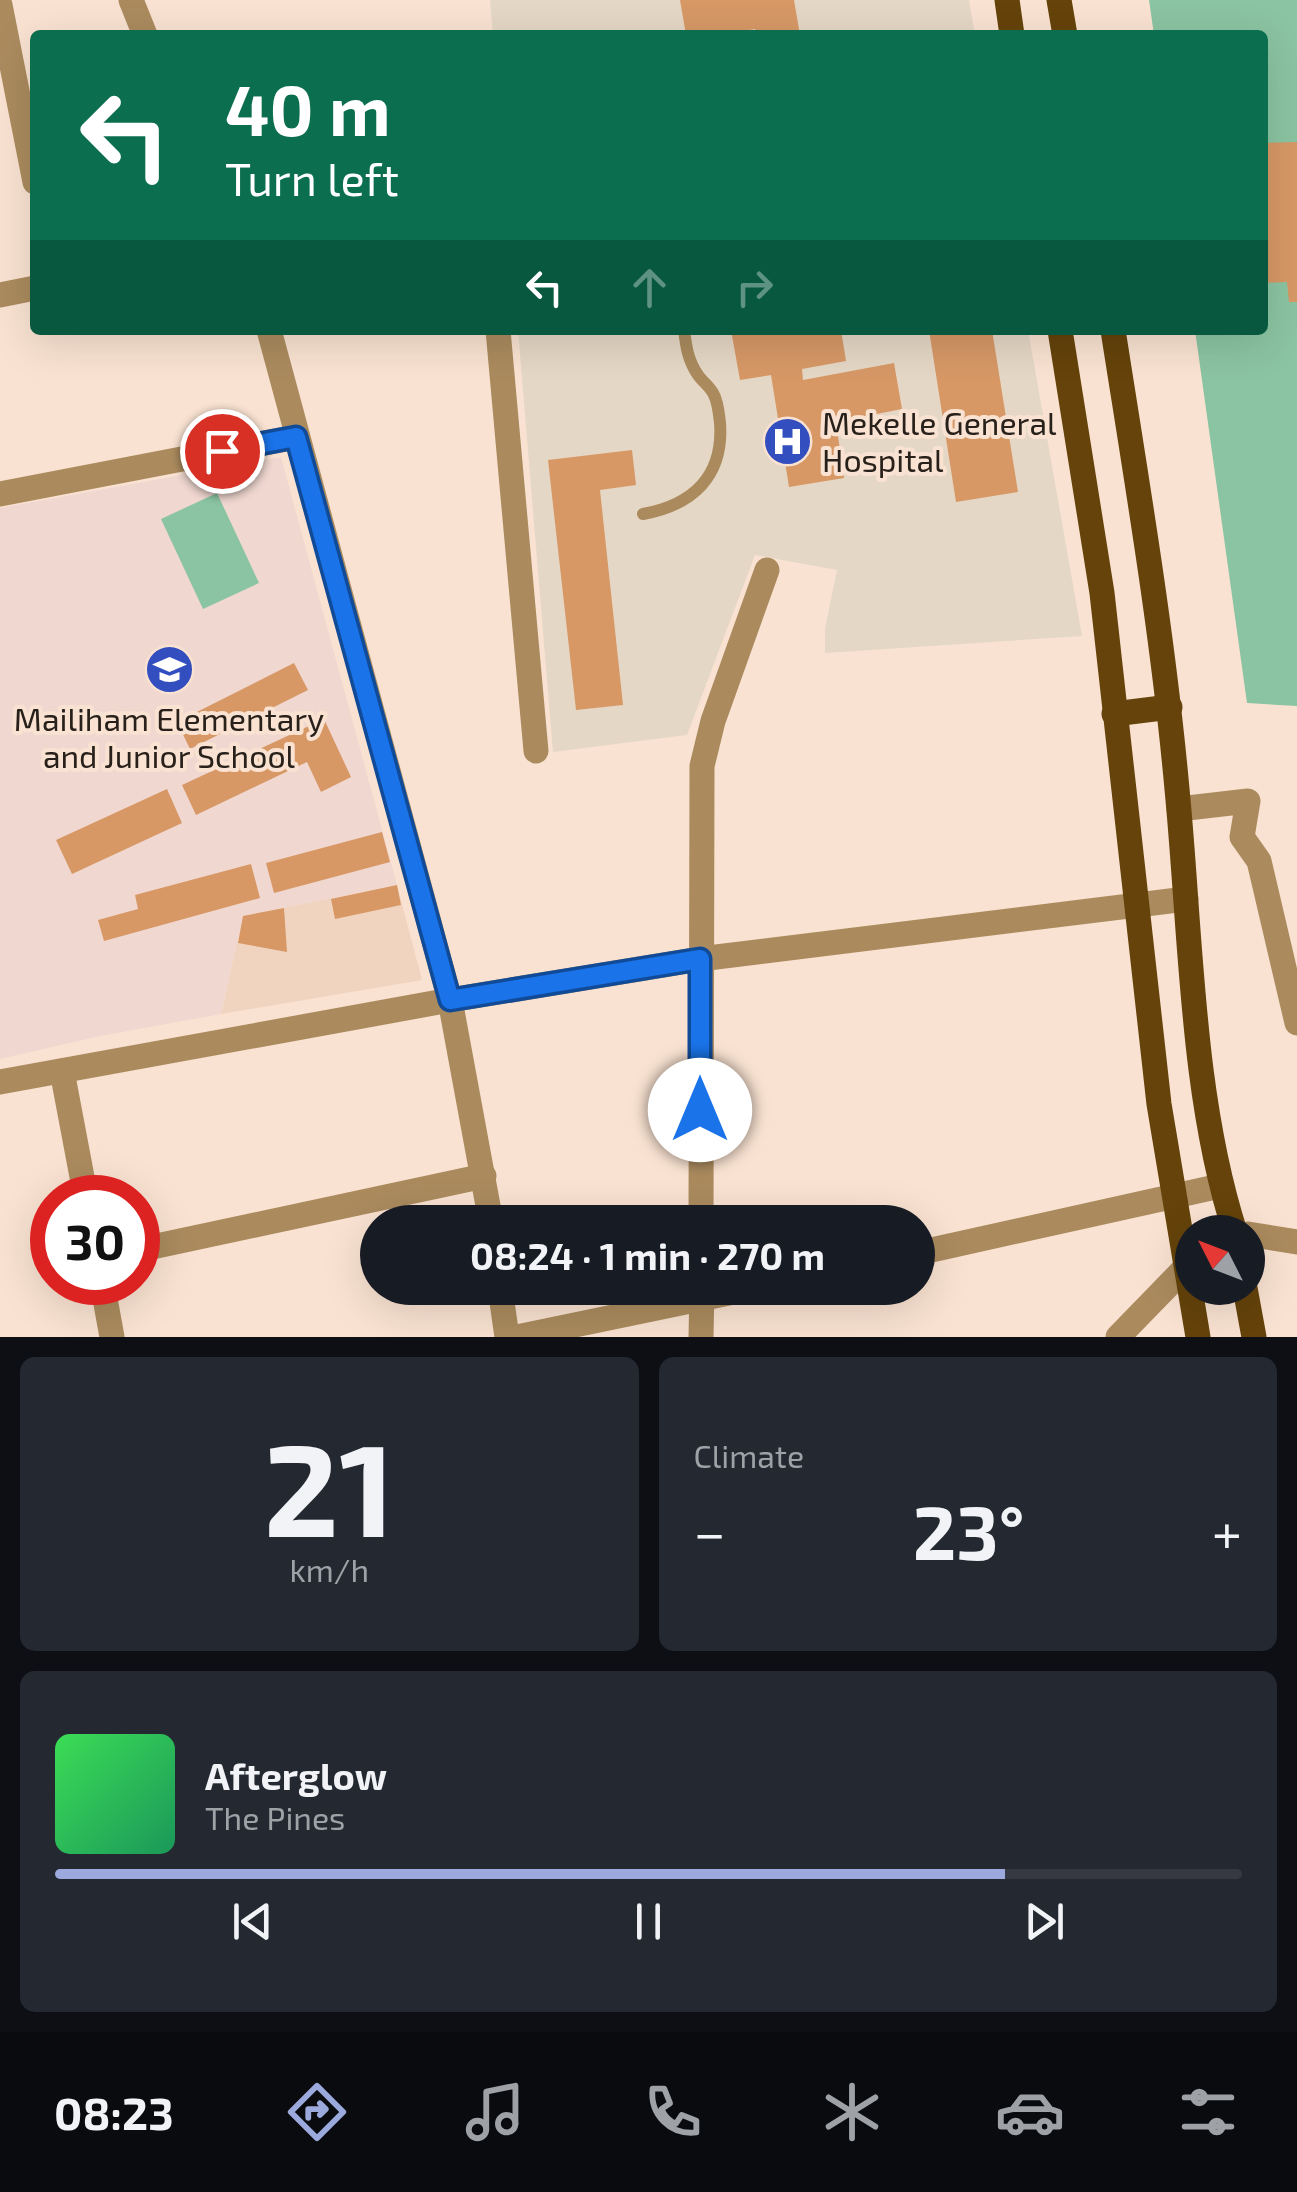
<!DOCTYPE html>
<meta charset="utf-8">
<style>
body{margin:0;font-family:"Exo 2",sans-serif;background:#242831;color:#f1f3f6;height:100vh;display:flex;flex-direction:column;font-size:38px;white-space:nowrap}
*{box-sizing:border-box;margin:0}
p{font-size:32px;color:#9ea1a6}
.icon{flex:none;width:55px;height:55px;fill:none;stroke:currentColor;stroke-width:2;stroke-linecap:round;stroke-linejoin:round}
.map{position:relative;height:1337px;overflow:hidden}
.sheet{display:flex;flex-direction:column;gap:20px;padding:20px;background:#0d0f14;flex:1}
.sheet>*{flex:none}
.hud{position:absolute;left:30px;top:30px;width:1238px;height:305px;border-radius:10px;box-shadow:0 10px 40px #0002;background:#0b6e4f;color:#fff;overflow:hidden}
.needle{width:65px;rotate:312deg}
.controls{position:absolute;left:1175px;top:1215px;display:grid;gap:20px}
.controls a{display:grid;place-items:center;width:90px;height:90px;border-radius:50%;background:#171b24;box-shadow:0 10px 40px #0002;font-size:50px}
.speed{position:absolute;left:30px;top:1175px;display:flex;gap:20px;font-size:50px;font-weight:700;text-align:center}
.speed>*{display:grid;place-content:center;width:130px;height:130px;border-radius:50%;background:#171b24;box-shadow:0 10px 40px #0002;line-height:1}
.speed .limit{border:15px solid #d22;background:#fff;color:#111}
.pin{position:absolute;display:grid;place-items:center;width:85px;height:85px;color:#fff;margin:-42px;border:5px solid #fff;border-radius:50%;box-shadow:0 2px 10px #0007}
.me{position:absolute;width:110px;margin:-55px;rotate:0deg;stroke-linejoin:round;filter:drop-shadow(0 0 8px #0008)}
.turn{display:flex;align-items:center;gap:35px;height:210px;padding:0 30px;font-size:45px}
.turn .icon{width:130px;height:130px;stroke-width:2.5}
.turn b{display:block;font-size:70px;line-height:85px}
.lanes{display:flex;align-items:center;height:95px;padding:0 30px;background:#0003;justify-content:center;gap:50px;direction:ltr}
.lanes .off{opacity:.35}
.big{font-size:75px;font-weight:700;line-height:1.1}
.sheet .tile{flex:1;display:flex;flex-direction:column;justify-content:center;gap:15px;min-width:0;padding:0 35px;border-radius:15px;background:#242831}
.sheet .dial{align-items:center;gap:0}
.dial b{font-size:130px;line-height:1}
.song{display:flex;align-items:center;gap:30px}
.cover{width:120px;height:120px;border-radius:15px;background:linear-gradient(135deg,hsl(130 70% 55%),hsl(150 70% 35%))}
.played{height:10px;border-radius:5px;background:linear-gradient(90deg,#9ca9dd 80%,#363941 80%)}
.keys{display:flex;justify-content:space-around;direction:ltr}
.heat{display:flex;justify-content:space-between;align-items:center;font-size:55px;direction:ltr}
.sheet .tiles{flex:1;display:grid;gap:20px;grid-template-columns:1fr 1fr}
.tile:last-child{grid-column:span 2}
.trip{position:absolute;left:360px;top:1205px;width:575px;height:100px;border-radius:50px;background:#171b24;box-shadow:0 10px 40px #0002;font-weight:700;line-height:100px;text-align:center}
.tab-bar{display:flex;height:160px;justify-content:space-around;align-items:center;background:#090b0e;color:#9ea1a6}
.tab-bar .icon{width:70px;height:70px}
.tab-bar .active{color:#9ca9dd}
.tab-bar b{font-size:45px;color:#f1f3f6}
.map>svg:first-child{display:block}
.built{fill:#f1d4bf}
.education{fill:#f0d7d0}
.medical{fill:#e5d7c5}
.green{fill:#8bc4a2}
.building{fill:#d79866}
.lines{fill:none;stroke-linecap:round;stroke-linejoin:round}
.lane{stroke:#ab8b5e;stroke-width:12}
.street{stroke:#ab8b5e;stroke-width:25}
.primary{stroke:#65430a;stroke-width:25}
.route-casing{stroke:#114b97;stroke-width:25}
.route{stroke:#1a73e8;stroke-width:18}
.labels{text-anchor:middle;stroke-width:8;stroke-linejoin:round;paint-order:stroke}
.poi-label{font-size:32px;fill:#28201a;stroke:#f9e2d1;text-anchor:start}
</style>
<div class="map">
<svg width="1297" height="1337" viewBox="0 0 1297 1337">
<rect width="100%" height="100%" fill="#f9e2d1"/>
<path class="built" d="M397,885L422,980L221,1014L243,916Z"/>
<path class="education" d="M281,457L397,885L243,916L221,1014L100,1036L0,1059V508Z"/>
<g class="medical">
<path d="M490,0H969L975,35H493Z"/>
<path d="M518,330H1028L1082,636L825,653V629L837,570L755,555L687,735L553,752Z"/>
</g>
<g class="green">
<path d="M1149,0H1297V706L1247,703L1195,330H1262V35H1154Z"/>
<path d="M217,493L259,583L203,609L161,519Z"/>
</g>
<g class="building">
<path d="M680,0H794L800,35H756L755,29L722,35H686Z"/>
<path d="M1297,142V302H1289L1287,282L1262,283V143Z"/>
<path d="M731,330H841L846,361L802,369L803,380L894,363L902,409L836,422L844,478L789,487L771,375L740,380Z"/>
<path d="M929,330H992L1018,492L956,502Z"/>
<path d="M632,450L636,485L600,490L623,705L576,710L548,460Z"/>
<path d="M294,663L308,690L190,749L177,722Z"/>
<path d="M324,719L351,777L321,792L307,762L196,815L182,785Z"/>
<path d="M167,789L182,823L72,874L56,840Z"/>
<path d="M382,832L390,862L274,893L266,863Z"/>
<path d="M251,864L260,898L104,941L98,920L138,909L135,895Z"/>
<path d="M397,885L401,905L335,919L331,899Z"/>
<path d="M284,908L287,952L238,943L243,916Z"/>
</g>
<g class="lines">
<path class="lane" d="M643,514C693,505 724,476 720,423C719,414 718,401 713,393C709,386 702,381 698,375C688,361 686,346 684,330"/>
<g class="street">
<path d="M131,0L145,35"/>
<path d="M0,5L35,182"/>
<path d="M0,295L35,288"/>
<path d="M269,330L450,1000L491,1222"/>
<path d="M498,330L536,751"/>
<path d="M0,494L296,437"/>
<path d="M1179,809L1248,801L1242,837L1259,861L1297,1023"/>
<path d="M62,1071L86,1198"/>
<path d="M0,1082L450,1000L700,959L1186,899"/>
<path d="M701,1222L702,766L713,721L767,570"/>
<path d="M1248,1234L1297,1242"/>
<path d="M138,1250L484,1176"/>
<path d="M918,1253L1220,1186"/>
<path d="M102,1282L112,1337"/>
<path d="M500,1288L507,1337"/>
<path d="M517,1337L753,1288"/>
<path d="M701,1337L702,1288"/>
<path d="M1118,1337L1185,1268"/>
</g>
<g class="primary">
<path d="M1007,0L1012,35"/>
<path d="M1059,0L1065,35"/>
<path d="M1060,330L1102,593L1159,1104L1198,1337"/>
<path d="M1113,330C1137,483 1163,635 1177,789C1191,933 1191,1095 1235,1232"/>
<path d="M1114,714L1170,707"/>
<path d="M1245,1288L1254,1337"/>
</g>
</g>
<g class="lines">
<defs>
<path id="route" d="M222,451L296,437L450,1000L700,959V1110"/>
</defs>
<use href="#route" class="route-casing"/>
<use href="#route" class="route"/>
</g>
<defs>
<symbol id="hospital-disc" viewBox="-11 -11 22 22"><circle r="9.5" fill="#334ebf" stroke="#f9e2d1"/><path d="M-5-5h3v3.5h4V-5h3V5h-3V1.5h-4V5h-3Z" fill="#fff"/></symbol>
<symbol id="school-disc" viewBox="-11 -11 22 22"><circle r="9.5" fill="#334ebf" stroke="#f9e2d1"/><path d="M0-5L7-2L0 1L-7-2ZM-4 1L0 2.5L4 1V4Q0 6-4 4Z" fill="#fff"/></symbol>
</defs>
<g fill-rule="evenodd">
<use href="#hospital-disc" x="760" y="414" width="55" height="55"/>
<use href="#school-disc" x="142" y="642" width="55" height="55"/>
</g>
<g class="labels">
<g class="poi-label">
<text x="822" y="435">Mekelle General<tspan x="822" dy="37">Hospital</tspan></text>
<text x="169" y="731" text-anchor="middle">Mailiham Elementary<tspan x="169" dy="37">and Junior School</tspan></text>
</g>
</g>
</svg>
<div class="controls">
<a><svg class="needle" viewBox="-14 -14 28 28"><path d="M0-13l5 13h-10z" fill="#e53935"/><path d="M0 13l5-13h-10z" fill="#9ea1a6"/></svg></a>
</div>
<div class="speed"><div class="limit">30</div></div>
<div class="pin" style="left:222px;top:451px;background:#d93025"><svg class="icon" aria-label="arrive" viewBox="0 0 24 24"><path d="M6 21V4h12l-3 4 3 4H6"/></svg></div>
<svg class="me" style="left:700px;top:1110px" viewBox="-20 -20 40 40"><circle r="19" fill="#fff"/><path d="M0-13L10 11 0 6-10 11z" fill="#1a73e8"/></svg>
<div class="trip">08:24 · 1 min · 270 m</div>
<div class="hud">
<div class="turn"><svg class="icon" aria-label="left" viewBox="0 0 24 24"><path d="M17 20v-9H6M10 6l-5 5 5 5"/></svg><div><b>40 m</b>Turn left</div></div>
<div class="lanes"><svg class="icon" aria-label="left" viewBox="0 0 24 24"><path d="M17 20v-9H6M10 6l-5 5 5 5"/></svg><svg class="icon off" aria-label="ahead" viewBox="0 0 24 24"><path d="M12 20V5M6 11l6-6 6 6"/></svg><svg class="icon off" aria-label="right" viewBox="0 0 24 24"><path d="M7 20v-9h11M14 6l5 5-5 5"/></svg></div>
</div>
</div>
<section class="sheet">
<div class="tiles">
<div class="tile dial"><b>21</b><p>km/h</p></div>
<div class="tile"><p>Climate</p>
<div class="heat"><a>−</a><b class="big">23°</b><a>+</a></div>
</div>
<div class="tile">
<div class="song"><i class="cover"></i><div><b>Afterglow</b><p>The Pines</p></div></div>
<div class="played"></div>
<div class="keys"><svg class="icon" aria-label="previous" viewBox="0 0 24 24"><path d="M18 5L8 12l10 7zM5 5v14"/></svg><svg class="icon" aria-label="pause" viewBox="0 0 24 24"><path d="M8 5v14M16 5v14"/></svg><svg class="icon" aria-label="next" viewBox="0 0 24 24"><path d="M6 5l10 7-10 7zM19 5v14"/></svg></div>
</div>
</div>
</section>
<nav class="tab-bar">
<b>08:23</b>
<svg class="icon active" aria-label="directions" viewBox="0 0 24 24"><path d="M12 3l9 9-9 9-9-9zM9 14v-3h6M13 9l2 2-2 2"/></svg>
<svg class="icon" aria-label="music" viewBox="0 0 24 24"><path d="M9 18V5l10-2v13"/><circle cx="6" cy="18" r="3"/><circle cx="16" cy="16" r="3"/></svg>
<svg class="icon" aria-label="phone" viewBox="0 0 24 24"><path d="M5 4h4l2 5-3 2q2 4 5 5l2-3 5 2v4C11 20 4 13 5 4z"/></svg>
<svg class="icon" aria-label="climate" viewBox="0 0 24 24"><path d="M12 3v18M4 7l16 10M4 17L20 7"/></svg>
<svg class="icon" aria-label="car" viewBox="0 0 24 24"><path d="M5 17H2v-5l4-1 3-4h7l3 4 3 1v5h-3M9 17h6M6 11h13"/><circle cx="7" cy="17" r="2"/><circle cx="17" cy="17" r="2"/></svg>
<svg class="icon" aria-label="filters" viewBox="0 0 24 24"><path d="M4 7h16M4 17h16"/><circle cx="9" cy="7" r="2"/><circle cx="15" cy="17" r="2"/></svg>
</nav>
